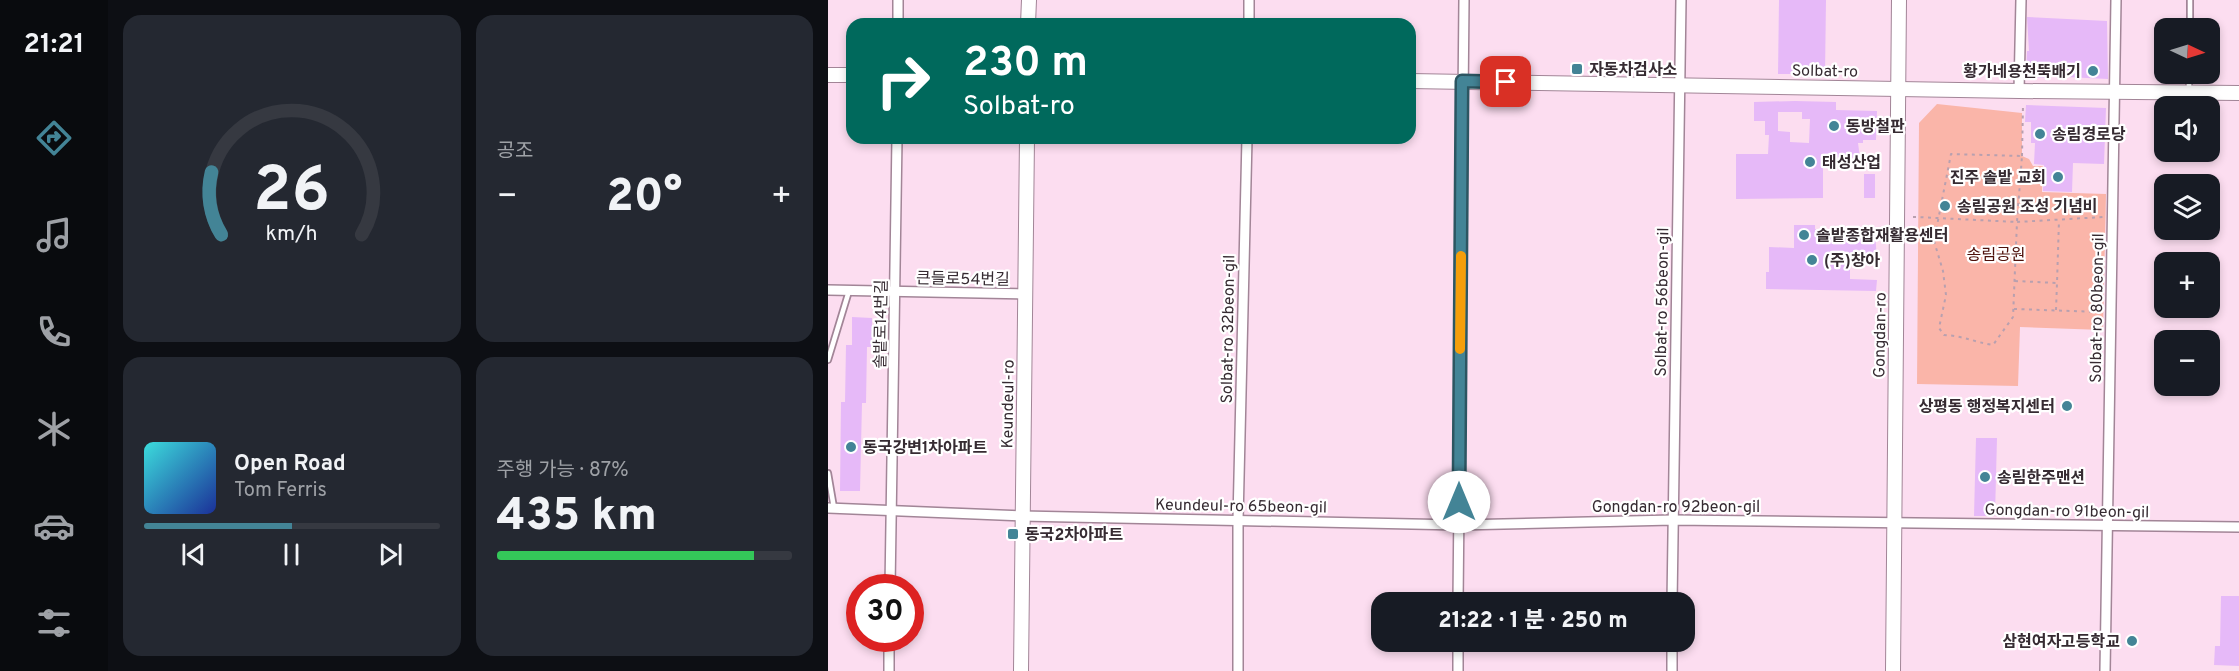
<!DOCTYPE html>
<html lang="ko">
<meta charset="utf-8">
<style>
body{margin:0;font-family:Overpass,"Noto Sans KR",sans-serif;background:#242831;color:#f1f3f6;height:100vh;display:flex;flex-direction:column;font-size:22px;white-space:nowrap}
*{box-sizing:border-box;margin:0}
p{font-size:20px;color:#9ea1a6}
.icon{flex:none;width:33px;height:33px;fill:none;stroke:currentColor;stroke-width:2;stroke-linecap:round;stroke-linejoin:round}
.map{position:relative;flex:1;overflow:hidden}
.panel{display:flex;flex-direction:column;gap:15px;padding:15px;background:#0d0f14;width:720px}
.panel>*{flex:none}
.top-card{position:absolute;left:18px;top:18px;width:570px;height:126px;border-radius:18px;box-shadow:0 3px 9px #0003;background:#00695c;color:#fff;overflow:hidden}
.needle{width:39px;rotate:94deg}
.controls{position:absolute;left:1326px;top:18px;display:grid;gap:12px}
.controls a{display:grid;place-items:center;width:66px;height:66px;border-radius:12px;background:#171b24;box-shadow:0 3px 9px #0003;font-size:30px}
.speed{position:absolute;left:18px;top:574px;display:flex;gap:12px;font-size:30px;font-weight:700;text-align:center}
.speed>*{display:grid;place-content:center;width:78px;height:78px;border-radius:50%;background:#171b24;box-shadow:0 3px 9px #0003;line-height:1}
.speed .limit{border:9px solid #d22;background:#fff;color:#111}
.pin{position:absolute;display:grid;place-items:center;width:51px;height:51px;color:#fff;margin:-26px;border-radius:12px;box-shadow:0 3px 9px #0006}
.me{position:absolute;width:66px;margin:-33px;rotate:0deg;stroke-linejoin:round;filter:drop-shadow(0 0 4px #0008)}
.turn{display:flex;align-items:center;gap:21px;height:126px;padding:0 18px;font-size:27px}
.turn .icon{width:78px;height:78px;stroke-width:2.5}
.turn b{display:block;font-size:42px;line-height:51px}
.big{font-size:45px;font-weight:800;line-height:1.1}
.panel .widget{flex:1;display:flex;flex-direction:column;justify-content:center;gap:9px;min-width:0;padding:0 21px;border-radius:18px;background:#242831}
.panel .dial{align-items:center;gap:0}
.dial svg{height:156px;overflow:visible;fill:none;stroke:#363941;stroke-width:7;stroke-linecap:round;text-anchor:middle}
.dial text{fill:#f1f3f6;stroke:none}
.song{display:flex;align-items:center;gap:18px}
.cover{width:72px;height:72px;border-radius:9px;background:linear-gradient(135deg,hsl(180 70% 55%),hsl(230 70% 35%))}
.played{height:6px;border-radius:3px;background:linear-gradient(90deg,#438496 50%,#363941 50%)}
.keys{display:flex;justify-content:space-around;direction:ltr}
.heat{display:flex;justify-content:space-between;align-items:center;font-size:33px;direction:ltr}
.charge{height:9px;border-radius:4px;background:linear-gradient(90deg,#34c759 87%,#363941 0)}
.panel .tiles{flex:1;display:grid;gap:15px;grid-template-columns:repeat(2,1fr)}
.trip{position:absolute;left:543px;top:592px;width:324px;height:60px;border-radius:18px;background:#171b24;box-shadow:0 3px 9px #0003;font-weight:800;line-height:60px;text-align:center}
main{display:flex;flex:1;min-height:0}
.menu{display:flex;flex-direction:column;width:108px;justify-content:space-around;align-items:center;background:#090b0e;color:#9ea1a6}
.menu .icon{width:42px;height:42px}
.menu .selected{color:#438496}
.menu b{font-size:27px;color:#f1f3f6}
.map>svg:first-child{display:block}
.green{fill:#fab5a9}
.building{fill:#e6b9f8;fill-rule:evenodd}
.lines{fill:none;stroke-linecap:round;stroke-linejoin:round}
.lane-casing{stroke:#a28597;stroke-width:8}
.street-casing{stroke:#a28597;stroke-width:12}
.secondary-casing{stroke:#a28597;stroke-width:16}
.path{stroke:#b8a0af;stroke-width:2;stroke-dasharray:3 4.5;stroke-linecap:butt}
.lane{stroke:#fff;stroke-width:4.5}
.street{stroke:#fff;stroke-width:9}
.secondary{stroke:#fff;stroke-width:14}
.route-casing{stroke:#2c5662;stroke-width:15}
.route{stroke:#438496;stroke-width:10}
.slow{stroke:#f59e0b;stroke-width:10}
.poi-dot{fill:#438496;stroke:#fff;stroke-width:2}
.labels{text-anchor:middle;stroke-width:4.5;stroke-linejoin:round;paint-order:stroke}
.poi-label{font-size:16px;font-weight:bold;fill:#362b32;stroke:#fff;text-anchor:start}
.street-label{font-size:16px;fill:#362b32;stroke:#fff}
.park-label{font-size:16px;fill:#4e110b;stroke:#fff}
</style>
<main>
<nav class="menu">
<b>21:21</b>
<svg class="icon selected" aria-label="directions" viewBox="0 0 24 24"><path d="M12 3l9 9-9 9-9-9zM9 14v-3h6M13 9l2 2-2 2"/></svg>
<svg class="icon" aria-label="music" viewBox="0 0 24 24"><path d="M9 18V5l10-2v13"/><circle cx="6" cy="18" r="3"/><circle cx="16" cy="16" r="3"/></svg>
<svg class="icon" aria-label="phone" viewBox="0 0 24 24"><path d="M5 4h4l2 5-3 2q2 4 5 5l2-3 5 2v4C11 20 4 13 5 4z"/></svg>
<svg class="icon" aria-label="climate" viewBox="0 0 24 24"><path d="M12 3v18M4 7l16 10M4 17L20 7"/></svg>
<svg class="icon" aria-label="car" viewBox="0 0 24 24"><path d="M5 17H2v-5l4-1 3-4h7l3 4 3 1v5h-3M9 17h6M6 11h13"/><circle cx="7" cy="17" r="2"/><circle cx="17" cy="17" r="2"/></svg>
<svg class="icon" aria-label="filters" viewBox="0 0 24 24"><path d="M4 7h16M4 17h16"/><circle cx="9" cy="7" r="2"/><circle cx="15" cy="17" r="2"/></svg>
</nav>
<section class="panel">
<div class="tiles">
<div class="widget dial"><svg viewBox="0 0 100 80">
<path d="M14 69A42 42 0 1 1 86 69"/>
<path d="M14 69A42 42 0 0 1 9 37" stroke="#438496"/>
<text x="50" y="56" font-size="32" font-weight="700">26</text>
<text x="50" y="72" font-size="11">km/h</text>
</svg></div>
<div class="widget"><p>공조</p>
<div class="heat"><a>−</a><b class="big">20°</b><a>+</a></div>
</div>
<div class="widget">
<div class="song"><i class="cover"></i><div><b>Open Road</b><p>Tom Ferris</p></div></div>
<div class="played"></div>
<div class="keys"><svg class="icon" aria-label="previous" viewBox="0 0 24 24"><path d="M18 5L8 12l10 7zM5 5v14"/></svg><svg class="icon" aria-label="pause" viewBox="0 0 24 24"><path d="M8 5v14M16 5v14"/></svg><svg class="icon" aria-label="next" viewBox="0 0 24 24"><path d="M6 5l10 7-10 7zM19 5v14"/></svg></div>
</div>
<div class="widget"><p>주행 가능 · 87%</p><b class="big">435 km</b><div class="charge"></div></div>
</div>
</section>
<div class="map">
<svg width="1411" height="671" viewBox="0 0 1411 671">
<rect width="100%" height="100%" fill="#fcddf0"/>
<path class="green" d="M1109,104L1194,113V156L1201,159L1205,166H1215L1214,192L1278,194L1275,330L1192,327L1190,386L1089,384L1091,123Z"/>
<g class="building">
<path d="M951,0H998L997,74H950Z"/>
<path d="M1199,17L1279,21L1280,79L1217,76V78L1198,77L1199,51H1201Z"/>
<path d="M967,101L1008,102V110L1049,111L1048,140H1035V143H1030L1032,158L999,157V167H995V198L908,199V154H940L941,135H937V121H926V102ZM950,112H974V119H982L981,143L962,142V132L950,131Z"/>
<path d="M1198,105L1278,108L1276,164L1245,163L1244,192L1215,191L1216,165L1206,164L1207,143H1203V122H1197Z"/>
<rect x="1036" y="174" width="11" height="24"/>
<path d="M966,225H987V229L1004,230V231L1047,232L1049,260H1031L1022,256V279L1049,280L1048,291L938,289V272H941V247L966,248Z"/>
<path d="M24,317L44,318V347H39L38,403H34L32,491H12L13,402H17L18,345H24Z"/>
<path d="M1148,438H1169L1167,516H1146Z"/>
<path d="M1393,596H1411V666L1386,665L1387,646H1392Z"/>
</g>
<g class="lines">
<defs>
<g id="lane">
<path d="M1362,28V0"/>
<path d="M1361,91V74"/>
<path d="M0,360L21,291"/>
<path d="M0,473L6,508"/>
</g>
<g id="street">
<path d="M70,24V0"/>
<path d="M421,24V0"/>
<path d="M1191,91L1193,0"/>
<path d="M0,290L197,294"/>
<path d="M0,508L194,516L631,525L845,520L1411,527"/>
<path d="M62,588L69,138"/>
<path d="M630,603L636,0"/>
<path d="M844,603L853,0"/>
<path d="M61,671V639"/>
<path d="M410,671V520L419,138"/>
<path d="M630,671V642"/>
<path d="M844,671V642"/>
<path d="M1277,671L1288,0"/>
</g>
<g id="secondary">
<path d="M200,24L201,0"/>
<path d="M0,75H24"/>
<path d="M582,81L1191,91L1411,93"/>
<path d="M193,671L199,138"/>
<path d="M1065,671L1071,0"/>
</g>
</defs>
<use href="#lane" class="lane-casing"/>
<use href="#street" class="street-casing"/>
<use href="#secondary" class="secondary-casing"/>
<g class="path">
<path d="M1194,156L1195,105"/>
<path d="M1085,217H1088L1189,222L1194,156L1123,154L1106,241L1115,271L1118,295L1111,328L1116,335C1136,336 1146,342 1165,345L1185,317L1189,222L1275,217"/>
<path d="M1187,281L1229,283L1231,220"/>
<path d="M1186,309L1273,312"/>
<path d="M1228,310L1229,283"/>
</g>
<use href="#lane" class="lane"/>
<use href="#street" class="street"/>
<use href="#secondary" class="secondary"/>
</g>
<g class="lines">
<defs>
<path id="route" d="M631,502L634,81L678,82"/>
</defs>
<use href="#route" class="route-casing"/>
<use href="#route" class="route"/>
<path class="slow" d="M632,349L633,256"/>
</g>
<g class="poi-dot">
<rect x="743" y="63" width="12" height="12" rx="3"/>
<circle cx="1265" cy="71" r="6"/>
<circle cx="1006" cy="126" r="6"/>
<circle cx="1212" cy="134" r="6"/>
<circle cx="982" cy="162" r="6"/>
<circle cx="1230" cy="177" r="6"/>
<circle cx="1117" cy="206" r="6"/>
<circle cx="976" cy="235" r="6"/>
<circle cx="984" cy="260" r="6"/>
<circle cx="1239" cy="406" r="6"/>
<circle cx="23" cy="447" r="6"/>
<circle cx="1157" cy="477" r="6"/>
<rect x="179" y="528" width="12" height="12" rx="3"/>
<circle cx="1304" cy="641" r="6"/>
</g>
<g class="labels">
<g class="poi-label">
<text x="761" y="75">자동차검사소</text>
<text x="1253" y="77" text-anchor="end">황가네용천뚝배기</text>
<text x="1018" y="132">동방철판</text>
<text x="1224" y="140">송림경로당</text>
<text x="994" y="168">태성산업</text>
<text x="1218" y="183" text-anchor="end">진주 솔밭 교회</text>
<text x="1129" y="212">송림공원 조성 기념비</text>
<text x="988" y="241">솔밭종합재활용센터</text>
<text x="996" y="266">(주)창아</text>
<text x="1227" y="412" text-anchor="end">상평동 행정복지센터</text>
<text x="35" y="453">동국강변1차아파트</text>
<text x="1169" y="483">송림한주맨션</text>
<text x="197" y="540">동국2차아파트</text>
<text x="1292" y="647" text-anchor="end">삼현여자고등학교</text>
</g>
<g class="street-label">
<text transform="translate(997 70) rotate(1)" y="6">Solbat-ro</text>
<text transform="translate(135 278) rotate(1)" y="6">큰들로54번길</text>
<text transform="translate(833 302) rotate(-89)" y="6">Solbat-ro 56beon-gil</text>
<text transform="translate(1268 308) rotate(-89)" y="6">Solbat-ro 80beon-gil</text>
<text transform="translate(52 324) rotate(-89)" y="6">솔밭로14번길</text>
<text transform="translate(399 329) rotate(-89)" y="6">Solbat-ro 32beon-gil</text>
<text transform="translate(1051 335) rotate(-89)" y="6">Gongdan-ro</text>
<text transform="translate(179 404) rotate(-89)" y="6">Keundeul-ro</text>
<text transform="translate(413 505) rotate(1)" y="6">Keundeul-ro 65beon-gil</text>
<text x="848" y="512">Gongdan-ro 92beon-gil</text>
<text transform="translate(1239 510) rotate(1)" y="6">Gongdan-ro 91beon-gil</text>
</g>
<g class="park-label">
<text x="1168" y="260">송림공원</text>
</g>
</g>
</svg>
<div class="controls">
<a><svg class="needle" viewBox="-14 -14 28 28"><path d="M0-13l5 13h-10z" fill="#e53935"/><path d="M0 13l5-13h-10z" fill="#9ea1a6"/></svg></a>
<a><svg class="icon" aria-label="sound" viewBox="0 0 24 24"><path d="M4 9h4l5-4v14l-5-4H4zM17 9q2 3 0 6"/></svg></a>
<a><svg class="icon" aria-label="layers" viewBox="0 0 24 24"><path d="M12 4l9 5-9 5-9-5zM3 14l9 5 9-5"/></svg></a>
<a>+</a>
<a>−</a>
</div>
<div class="speed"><div class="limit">30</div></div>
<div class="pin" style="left:678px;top:82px;background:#d93025"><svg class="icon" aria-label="arrive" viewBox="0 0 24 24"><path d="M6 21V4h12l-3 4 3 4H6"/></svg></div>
<svg class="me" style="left:631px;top:502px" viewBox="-20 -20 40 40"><circle r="19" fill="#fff"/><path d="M0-13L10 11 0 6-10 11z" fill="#438496"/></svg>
<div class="trip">21:22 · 1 분 · 250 m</div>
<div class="top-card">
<div class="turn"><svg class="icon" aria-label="right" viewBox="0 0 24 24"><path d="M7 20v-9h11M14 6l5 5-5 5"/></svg><div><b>230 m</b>Solbat-ro</div></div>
</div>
</div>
</main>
